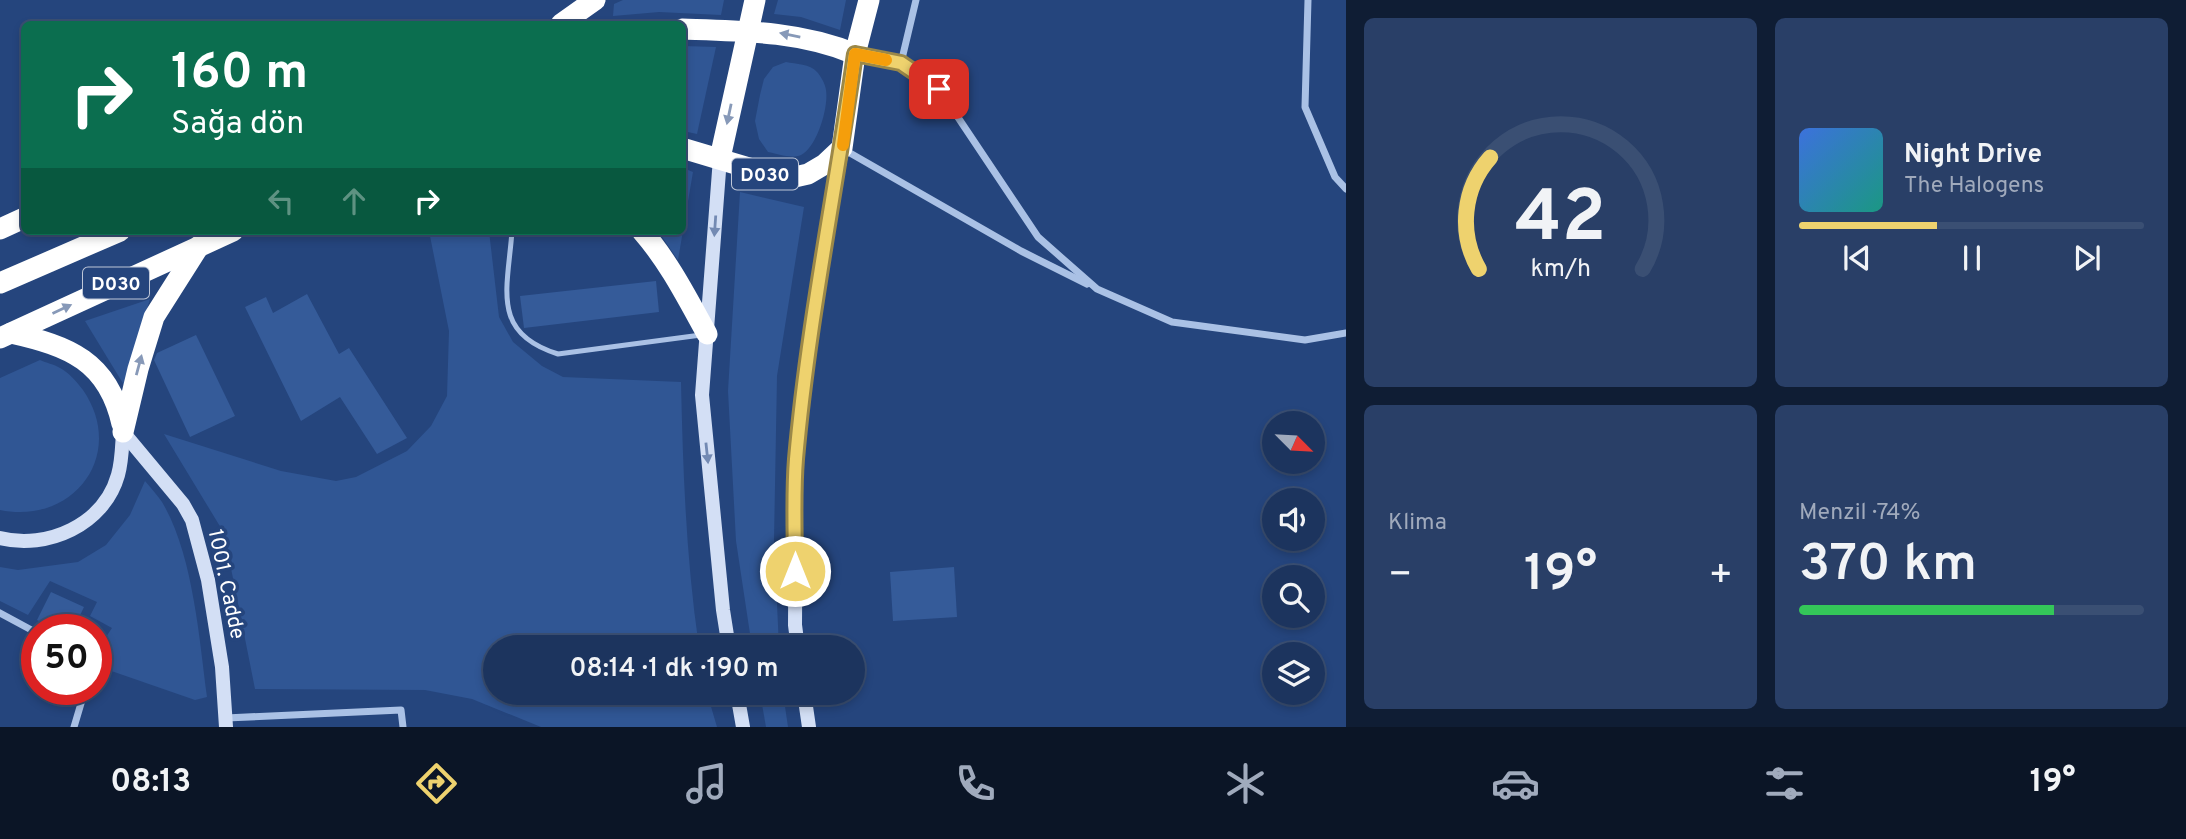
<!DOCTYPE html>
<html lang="tr">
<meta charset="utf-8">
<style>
body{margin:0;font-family:Overpass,sans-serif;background:#293f67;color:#f1f3f6;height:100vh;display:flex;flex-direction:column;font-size:26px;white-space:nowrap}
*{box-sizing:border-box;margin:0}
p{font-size:23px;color:#a0aabc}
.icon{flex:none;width:38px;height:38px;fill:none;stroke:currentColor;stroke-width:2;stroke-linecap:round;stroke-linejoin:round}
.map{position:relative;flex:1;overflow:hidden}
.side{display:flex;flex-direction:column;gap:18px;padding:18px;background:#0f1d34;width:840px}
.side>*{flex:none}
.hud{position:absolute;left:21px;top:21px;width:665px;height:214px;border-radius:10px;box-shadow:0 4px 10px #0003,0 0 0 2px #3a4f73;background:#0b6e4f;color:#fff;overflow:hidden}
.needle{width:46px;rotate:114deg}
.tools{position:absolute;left:1262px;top:411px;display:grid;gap:14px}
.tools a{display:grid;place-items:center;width:63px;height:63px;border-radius:50%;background:#1c345e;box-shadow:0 4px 10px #0003,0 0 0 2px #3a4f73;font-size:35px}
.speed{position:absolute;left:21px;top:614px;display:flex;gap:14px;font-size:35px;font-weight:700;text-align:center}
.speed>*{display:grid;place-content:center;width:91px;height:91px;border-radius:50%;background:#1c345e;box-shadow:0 4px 10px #0003,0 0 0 2px #3a4f73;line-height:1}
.speed .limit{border:10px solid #d22;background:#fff;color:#111}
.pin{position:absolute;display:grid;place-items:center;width:60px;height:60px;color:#fff;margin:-30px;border-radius:14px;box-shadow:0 4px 10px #0006}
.me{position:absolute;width:77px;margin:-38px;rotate:0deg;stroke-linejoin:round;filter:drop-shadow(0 0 5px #0008)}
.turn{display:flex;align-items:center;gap:24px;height:147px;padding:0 35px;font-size:32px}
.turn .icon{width:91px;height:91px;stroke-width:2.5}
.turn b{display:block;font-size:49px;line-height:60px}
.lanes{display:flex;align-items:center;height:66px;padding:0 35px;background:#0003;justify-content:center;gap:35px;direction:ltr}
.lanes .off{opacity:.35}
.big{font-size:52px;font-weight:600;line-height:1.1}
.side .card{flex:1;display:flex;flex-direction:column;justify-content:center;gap:10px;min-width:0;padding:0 24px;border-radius:10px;background:#293f67}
.side .dial{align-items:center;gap:0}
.dial svg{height:182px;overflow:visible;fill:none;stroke:#3a4f73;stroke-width:7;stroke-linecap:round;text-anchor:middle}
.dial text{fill:#f1f3f6;stroke:none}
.song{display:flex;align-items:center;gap:21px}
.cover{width:84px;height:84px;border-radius:10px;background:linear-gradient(135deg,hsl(220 70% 55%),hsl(170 70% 35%))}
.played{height:7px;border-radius:4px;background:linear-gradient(90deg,#eed26e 40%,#3a4f73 40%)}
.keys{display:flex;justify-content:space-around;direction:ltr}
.heat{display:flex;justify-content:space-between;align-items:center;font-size:38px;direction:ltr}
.charge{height:10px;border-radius:5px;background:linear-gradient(90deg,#34c759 74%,#3a4f73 0)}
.side .tiles{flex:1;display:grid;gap:18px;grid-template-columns:repeat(2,1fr)}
.trip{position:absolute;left:483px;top:635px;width:382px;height:70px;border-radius:35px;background:#1c345e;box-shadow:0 4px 10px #0003,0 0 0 2px #3a4f73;font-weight:600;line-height:70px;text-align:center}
.tab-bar{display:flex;height:112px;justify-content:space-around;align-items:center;background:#0b1526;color:#a0aabc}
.tab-bar .icon{width:49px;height:49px}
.tab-bar .selected{color:#eed26e}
.tab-bar b{font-size:32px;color:#f1f3f6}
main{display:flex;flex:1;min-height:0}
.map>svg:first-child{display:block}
.green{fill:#305694}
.building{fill:#355b99}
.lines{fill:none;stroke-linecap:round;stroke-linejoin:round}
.lane{stroke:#aac1e5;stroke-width:5}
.street{stroke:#aac1e5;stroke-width:7}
.secondary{stroke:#d3dff5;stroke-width:14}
.highway{stroke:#fff;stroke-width:21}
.oneway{fill:#8799b8}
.oneway2{fill:#738ab3}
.route-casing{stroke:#9b8848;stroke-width:18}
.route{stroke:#eed26e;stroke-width:12}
.slow{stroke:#f59e0b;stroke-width:12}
.labels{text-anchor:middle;stroke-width:7;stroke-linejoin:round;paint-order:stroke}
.shield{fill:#25457d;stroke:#bec7d8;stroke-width:2}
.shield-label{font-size:19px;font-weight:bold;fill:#fff}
.street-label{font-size:21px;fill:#fff;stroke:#25457d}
</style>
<main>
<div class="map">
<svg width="1346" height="727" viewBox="0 0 1346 727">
<rect width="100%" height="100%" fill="#25457d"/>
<g class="green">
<path d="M623,0H724L721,15L659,12L613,16L614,4Z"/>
<path d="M778,0H846L840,30L801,17L774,14Z"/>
<path d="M683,46L716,47L697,134L683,131Z"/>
<path d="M786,62C796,64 810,64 817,72C820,75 824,82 825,86C831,102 817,148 801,155C791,159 778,154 768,152L759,139L755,121L760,95L764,79L773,67Z"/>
<path d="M683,168L693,172L678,260L658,231H682Z"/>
<path d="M740,192L804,207L777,376L774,540L779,647H752L736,541L728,391Z"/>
<path d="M429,231H489L499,317L513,342L542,366L563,377L681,382C683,471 686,559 699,647L495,648V693H707L717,727H541L472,699L425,690L255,689L224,533L164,434L281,471L336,481L356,477L407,451L431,426L447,396L449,331Z"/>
<path d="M150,299L124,385L85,321Z"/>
<path d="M40,360C46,363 54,364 60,368C68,372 77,382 83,390C127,454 74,525 0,510V378Z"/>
<path d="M145,481C151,488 157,495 162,502C193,554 199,637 207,697L195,700L97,666L96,652L112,628L90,616L97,602L50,581L28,615L0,601V567L18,570L78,562L106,545L130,515Z"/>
<path d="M760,693H783L788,727H766Z"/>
</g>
<g class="building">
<path d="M656,281L659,312L524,328L520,296Z"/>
<path d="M307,294L339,354L349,348L407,438L377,454L340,397L301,421L245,307L266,297L273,313Z"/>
<path d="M196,335L235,416L190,437L154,360L157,353Z"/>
<path d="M954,567L957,617L893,621L890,572Z"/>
<path d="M51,592L84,607L73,630H58L37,620Z"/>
</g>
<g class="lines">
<path class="lane" d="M512,231C508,288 490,333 558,354L701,335"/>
<g class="street">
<path d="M1308,0L1305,107L1335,177L1346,189"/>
<path d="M857,54L901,63L939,89L1038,237L1097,289L1172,322L1305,340L1346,333"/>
<path d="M901,63L916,0"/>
<path d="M843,149L1021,251L1087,284"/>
<path d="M0,613L37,633"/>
<path d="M226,718L401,710L403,727"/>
<path d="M74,727L85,690"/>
</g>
<g class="secondary">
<path d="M720,158L702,395L723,610L729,648"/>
<path d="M123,432L183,504L192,520L208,580L222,667L226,727"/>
<path d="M0,538C47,550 104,525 118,475C122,461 122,446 123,432"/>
<path d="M798,648L795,625L796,462L815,301L842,149"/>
<path d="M737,693L743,727"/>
<path d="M804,693L809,727"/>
</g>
<g class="highway">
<path d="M561,24L595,0"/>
<path d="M682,29C742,31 800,31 855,54"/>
<path d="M682,148L786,179L808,174L825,164L842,148L855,54L869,0"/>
<path d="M720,158L755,0"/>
<path d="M0,229L24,218"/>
<path d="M642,231C669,262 687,298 707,334"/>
<path d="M0,283L120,231"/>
<path d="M11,333C69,346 108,361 122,424"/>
<path d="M0,338L233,231"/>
<path d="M123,432L138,369L154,317L199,246"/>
</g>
</g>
<defs><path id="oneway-solid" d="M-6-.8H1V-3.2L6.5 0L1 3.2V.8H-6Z" transform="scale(1.75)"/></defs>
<g class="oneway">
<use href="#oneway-solid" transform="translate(790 35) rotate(-169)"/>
<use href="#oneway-solid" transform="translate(729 114) rotate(102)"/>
<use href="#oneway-solid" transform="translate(62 309) rotate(-25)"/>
<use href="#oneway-solid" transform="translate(139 365) rotate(-75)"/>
</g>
<g class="oneway2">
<use href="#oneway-solid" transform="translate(715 226) rotate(94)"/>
<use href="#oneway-solid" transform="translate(707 453) rotate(84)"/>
</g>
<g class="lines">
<defs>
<path id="route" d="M795,571C795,534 793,496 796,459C808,323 836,189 855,54L901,63L939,89"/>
</defs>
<use href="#route" class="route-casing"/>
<use href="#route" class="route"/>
<path class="slow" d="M843,145L855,54L886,60"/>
</g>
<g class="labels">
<g class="shield">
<rect x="732" y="158.5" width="66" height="31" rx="5"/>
<rect x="83" y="267.5" width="66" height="31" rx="5"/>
</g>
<g class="shield-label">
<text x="765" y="181">D030</text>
<text x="116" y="290">D030</text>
</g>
<g class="street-label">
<text transform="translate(227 584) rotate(78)" y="7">1001. Cadde</text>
</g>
</g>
</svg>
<div class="tools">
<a><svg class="needle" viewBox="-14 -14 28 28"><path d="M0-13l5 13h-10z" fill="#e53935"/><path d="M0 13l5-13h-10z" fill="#a0aabc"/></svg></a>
<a><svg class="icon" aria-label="sound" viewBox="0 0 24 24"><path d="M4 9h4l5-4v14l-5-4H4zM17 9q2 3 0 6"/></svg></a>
<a><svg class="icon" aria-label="search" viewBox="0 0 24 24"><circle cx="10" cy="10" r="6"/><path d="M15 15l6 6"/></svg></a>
<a><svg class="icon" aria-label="layers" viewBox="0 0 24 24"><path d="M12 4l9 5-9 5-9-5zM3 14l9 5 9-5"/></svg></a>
</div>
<div class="speed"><div class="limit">50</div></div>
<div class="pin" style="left:939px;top:89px;background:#d93025"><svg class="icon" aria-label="arrive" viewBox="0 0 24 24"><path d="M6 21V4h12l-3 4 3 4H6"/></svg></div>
<svg class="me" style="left:795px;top:571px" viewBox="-20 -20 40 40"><circle r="17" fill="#eed26e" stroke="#fff" stroke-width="3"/><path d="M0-11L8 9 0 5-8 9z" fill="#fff"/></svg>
<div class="trip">08:14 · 1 dk · 190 m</div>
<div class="hud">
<div class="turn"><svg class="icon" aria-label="right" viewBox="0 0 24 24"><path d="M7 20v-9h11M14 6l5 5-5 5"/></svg><div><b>160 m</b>Sağa dön</div></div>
<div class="lanes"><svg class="icon off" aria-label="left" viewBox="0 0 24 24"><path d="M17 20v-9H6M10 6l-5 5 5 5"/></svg><svg class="icon off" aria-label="ahead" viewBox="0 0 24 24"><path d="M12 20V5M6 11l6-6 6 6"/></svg><svg class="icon" aria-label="right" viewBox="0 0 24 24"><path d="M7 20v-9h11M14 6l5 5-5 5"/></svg></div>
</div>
</div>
<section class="side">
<div class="tiles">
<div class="card dial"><svg viewBox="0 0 100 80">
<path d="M14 69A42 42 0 1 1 86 69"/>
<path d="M14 69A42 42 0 0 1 19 20" stroke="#eed26e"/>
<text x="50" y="56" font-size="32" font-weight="700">42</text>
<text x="50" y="72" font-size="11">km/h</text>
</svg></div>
<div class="card">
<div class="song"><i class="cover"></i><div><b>Night Drive</b><p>The Halogens</p></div></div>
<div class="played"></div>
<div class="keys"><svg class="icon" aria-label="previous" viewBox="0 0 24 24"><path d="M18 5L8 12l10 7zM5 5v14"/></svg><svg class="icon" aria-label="pause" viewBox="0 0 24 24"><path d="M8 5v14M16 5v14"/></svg><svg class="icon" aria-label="next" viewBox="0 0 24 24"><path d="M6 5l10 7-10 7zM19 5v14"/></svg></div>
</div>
<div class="card"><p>Klima</p>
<div class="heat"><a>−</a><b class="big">19°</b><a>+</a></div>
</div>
<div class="card"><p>Menzil · 74%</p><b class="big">370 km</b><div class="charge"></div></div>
</div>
</section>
</main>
<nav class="tab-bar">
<b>08:13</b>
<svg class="icon selected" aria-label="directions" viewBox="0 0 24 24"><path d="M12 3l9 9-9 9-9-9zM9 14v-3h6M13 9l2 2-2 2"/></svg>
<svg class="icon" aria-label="music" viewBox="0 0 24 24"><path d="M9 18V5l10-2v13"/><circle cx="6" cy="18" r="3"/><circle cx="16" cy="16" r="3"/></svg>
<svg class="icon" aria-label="phone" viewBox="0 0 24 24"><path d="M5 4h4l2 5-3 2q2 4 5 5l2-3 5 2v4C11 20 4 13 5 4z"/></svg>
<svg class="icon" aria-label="climate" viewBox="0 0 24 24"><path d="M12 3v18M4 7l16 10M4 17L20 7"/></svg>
<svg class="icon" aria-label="car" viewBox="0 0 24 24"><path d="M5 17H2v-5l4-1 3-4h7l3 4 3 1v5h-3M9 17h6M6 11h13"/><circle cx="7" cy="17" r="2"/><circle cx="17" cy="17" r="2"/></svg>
<svg class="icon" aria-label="filters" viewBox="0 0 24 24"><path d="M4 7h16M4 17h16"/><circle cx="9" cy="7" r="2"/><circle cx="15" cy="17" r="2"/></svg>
<b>19°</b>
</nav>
